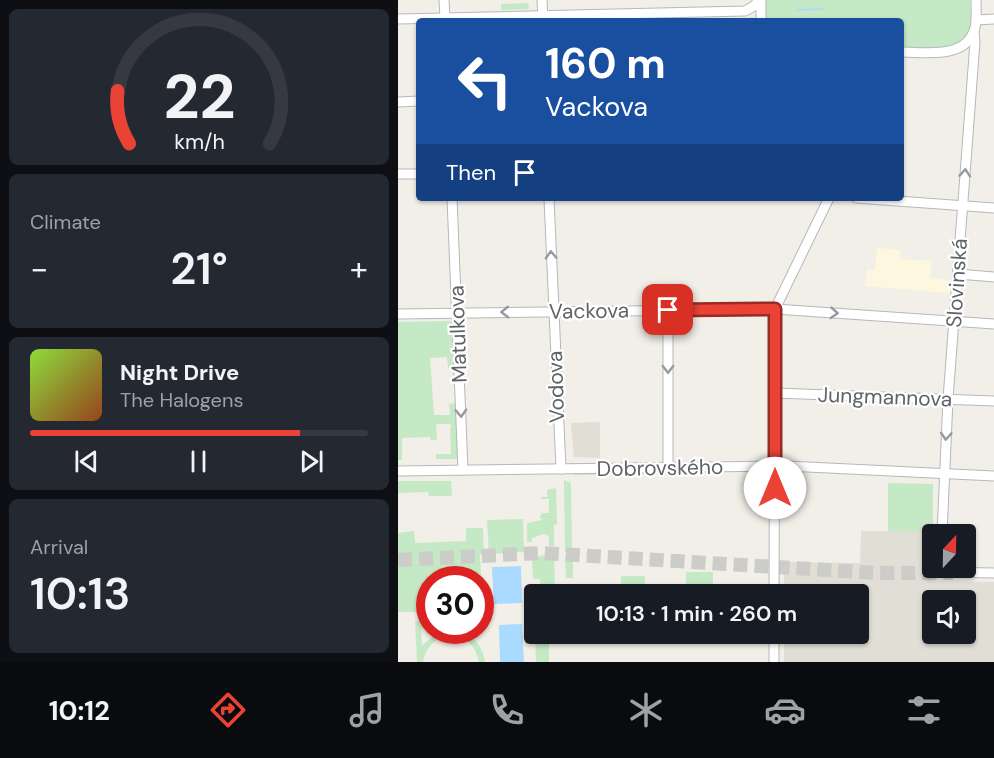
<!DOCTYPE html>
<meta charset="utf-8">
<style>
body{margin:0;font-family:"DM Sans",sans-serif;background:#242831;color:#f1f3f6;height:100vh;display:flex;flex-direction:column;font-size:22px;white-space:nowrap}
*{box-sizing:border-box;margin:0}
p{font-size:20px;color:#9ea1a6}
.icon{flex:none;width:33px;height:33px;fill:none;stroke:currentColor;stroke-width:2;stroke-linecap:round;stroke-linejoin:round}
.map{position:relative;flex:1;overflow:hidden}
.sheet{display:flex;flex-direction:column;gap:9px;padding:9px;background:#0d0f14;width:398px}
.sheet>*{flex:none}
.hud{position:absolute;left:18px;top:18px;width:488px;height:183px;border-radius:6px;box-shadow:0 2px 4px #0004;background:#1a4fa0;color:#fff;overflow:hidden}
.needle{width:39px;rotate:22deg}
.buttons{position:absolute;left:524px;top:524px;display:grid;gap:12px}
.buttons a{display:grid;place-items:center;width:54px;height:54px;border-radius:6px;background:#171b24;box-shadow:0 2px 4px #0004;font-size:30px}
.speed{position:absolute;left:18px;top:566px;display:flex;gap:12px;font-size:30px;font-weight:700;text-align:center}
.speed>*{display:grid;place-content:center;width:78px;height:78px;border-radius:50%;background:#171b24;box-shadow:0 2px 4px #0004;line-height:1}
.speed .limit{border:9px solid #d22;background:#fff;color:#111}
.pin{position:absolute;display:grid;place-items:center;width:51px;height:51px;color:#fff;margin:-26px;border-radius:12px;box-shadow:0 3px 9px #0006}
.me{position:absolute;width:66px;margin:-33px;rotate:0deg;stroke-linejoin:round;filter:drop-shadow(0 0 4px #0008)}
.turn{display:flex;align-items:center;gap:21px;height:126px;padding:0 30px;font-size:27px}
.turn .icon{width:78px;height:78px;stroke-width:2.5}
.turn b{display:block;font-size:42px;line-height:51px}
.then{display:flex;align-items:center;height:57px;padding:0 30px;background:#0003;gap:12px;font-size:22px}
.big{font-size:45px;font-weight:600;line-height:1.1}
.sheet .widget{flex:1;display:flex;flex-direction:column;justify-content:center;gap:9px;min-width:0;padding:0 21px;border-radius:9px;background:#242831}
.sheet .dial{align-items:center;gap:0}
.dial svg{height:156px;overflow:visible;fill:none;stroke:#363941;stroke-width:7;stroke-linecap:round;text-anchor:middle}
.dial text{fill:#f1f3f6;stroke:none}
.song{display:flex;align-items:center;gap:18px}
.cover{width:72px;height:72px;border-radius:9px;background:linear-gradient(135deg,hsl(90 70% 55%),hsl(20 70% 35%))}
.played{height:6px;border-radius:3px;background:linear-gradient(90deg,#ea4335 80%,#363941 80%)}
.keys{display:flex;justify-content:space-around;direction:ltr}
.heat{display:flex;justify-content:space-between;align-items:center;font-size:33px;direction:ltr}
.trip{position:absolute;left:126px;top:584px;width:345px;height:60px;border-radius:6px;background:#171b24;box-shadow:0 2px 4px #0004;font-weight:600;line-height:60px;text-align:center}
.menu{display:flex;height:96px;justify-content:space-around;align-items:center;background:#090b0e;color:#9ea1a6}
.menu .icon{width:42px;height:42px}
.menu .active{color:#ea4335}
.menu b{font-size:27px;color:#f1f3f6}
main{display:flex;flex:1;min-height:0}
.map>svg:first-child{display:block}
.commercial{fill:#fef7e0}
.education{fill:#e1ded6;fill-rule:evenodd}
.green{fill:#c5e8c5}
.water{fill:#aadaff}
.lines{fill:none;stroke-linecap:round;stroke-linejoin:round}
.stream{stroke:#aadaff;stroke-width:2}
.highway-tunnel{stroke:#ccccc8;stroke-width:14;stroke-dasharray:14 7;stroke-linecap:butt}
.minor-casing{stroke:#b5b8bc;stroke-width:11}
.minor{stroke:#fff;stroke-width:9}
.oneway{stroke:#979a9d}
.route-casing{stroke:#982c22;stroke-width:15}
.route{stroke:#ea4335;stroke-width:10}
.labels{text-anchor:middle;stroke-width:4.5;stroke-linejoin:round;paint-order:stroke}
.street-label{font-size:21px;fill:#5f6368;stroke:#fff}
</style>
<main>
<section class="sheet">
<div class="widget dial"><svg viewBox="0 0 100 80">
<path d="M14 69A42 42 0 1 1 86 69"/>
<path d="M14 69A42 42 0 0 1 8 42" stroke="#ea4335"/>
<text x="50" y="56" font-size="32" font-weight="700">22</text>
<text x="50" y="72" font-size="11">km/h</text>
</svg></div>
<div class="widget"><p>Climate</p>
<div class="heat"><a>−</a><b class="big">21°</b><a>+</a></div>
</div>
<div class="widget">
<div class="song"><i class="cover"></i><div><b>Night Drive</b><p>The Halogens</p></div></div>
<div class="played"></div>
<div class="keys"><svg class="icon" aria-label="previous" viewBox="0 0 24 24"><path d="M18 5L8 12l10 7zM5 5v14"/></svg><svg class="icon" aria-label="pause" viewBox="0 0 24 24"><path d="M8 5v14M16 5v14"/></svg><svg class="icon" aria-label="next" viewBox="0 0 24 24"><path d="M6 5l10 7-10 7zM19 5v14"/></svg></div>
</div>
<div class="widget"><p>Arrival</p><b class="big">10:13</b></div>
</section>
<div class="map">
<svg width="597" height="662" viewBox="0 0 597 662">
<rect width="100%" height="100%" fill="#f1efe8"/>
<path class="commercial" d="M479,248L502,250L501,259L534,261L532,278L552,280V293L467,286L469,269L477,270Z"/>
<g class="education">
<path d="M202,422V458L176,457L173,423Z"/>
<path d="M463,531H535V581L596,582V662H386V633H460V594H386V562L462,563ZM534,600H567V633H534Z"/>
</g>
<g class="green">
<path d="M367,0H572C572,8 574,17 573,24C569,56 525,49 503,49L502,21H367Z"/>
<path d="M130,3L131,9L103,10V4Z"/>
<path d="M52,321L55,323L56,368H50L49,357L32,358L36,415H52L51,404L58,403L60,457L58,459H38V454H53L52,427H54L52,424H38L39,440H33L32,437L4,438V460H0V322Z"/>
<path d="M176,472H262V474L176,475Z"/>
<path d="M166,480L173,483L174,552H167Z"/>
<path d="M53,481L54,496H31L30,492L0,493V481Z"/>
<path d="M490,483L535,484V531H490Z"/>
<path d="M158,488L159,524L156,525V546H151V536L146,534L134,538V542H129V523L144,520L142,517L144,513H151V499H143V497H149V490Z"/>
<path d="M125,519L126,552L91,554L89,520Z"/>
<path d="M68,528H85L86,554L82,555L85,611H83L82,579H32L31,612H0V533L16,531L17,543L68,541Z"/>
<path d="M156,554L157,594H143L142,579H135L134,557Z"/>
<path d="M167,556H175V578H168Z"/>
<rect x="288" y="572" width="27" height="22"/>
<rect x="223" y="576" width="24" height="18"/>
<path d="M136,615V633H151V662H138Z"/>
<path d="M17,621H31V622L23,623L24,646C46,622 82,627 87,662H81C75,627 31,628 25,662H19Z"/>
</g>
<g class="water">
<path d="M123,566L124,603L96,604L94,567Z"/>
<path d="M124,624L126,662H102L101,625Z"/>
</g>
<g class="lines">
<path class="stream" d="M400,10L425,9"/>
<path class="highway-tunnel" d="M0,560L143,553L480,573H555"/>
<defs>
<g id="minor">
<path d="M46,0L47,18"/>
<path d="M144,0L145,21"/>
<path d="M363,0V21"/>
<path d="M0,19L347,11L356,6L361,0"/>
<path d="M578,20L597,19"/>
<path d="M502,52C528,52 568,60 577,28C579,19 578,9 578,0"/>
<path d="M0,102L21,101"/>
<path d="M0,174H21"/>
<path d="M54,198L65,470"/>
<path d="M151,198L163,469"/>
<path d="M458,198L597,208"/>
<path d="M560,274L597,277"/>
<path d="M270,310V468"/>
<path d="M0,314L377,309L597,324"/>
<path d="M377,393L597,401"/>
<path d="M0,471L389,466L597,476"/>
<path d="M544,534L550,399L577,42L576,32"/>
<path d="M543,567V572L597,573"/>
<path d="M376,594L377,309L431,198"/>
<path d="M376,662V633"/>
</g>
</defs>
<use href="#minor" class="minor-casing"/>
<use href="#minor" class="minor"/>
</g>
<defs><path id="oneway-chevron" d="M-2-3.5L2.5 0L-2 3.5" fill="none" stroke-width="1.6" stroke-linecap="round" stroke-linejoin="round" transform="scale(1.5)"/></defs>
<g class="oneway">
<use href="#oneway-chevron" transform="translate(567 173) rotate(-86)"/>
<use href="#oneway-chevron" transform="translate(153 255) rotate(-92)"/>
<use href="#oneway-chevron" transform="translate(107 312) rotate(179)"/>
<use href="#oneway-chevron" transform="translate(436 313) rotate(4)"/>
<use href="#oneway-chevron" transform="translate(270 369) rotate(90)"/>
<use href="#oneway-chevron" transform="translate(63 413) rotate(88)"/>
<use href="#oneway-chevron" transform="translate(548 436) rotate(94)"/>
</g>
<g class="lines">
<defs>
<path id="route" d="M270,310L377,309V488"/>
</defs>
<use href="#route" class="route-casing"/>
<use href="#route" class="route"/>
</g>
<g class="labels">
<g class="street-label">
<text transform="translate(559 283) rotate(-86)" y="7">Slovinská</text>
<text transform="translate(191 311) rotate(-1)" y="7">Vackova</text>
<text transform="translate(60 334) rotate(-92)" y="7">Matulkova</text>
<text transform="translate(158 387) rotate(-92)" y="7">Vodova</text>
<text transform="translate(487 397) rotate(2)" y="7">Jungmannova</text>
<text transform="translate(262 468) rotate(-1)" y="7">Dobrovského</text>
</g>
</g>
</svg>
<div class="buttons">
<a><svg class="needle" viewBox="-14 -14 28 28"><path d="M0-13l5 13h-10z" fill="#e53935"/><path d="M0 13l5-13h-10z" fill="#9ea1a6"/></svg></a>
<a><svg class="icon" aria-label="sound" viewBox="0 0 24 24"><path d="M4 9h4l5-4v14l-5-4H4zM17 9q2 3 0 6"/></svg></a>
</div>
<div class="speed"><div class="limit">30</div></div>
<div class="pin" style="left:270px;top:310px;background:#d93025"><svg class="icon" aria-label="arrive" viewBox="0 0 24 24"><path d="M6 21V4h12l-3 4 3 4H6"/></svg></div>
<svg class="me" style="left:377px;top:488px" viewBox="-20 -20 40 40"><circle r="19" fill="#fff"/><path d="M0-13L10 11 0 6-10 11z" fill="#ea4335"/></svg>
<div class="trip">10:13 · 1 min · 260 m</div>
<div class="hud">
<div class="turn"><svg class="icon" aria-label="left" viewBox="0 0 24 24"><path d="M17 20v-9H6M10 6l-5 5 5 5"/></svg><div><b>160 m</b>Vackova</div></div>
<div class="then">Then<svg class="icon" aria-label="arrive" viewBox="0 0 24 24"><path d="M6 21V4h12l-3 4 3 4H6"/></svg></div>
</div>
</div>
</main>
<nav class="menu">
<b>10:12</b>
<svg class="icon active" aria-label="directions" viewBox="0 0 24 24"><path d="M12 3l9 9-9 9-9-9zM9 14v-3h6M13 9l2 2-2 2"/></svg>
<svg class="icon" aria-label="music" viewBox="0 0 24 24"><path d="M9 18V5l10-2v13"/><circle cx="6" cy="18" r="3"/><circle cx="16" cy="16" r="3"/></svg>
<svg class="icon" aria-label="phone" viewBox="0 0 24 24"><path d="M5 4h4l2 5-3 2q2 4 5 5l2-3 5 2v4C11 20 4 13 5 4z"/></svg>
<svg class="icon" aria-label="climate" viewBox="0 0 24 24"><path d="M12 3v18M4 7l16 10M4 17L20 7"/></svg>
<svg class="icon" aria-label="car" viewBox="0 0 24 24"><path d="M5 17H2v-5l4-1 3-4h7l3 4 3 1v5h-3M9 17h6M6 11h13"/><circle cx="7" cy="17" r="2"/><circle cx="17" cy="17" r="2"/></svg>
<svg class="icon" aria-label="filters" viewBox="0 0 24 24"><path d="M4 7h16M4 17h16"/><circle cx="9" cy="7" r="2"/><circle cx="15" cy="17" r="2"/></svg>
</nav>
